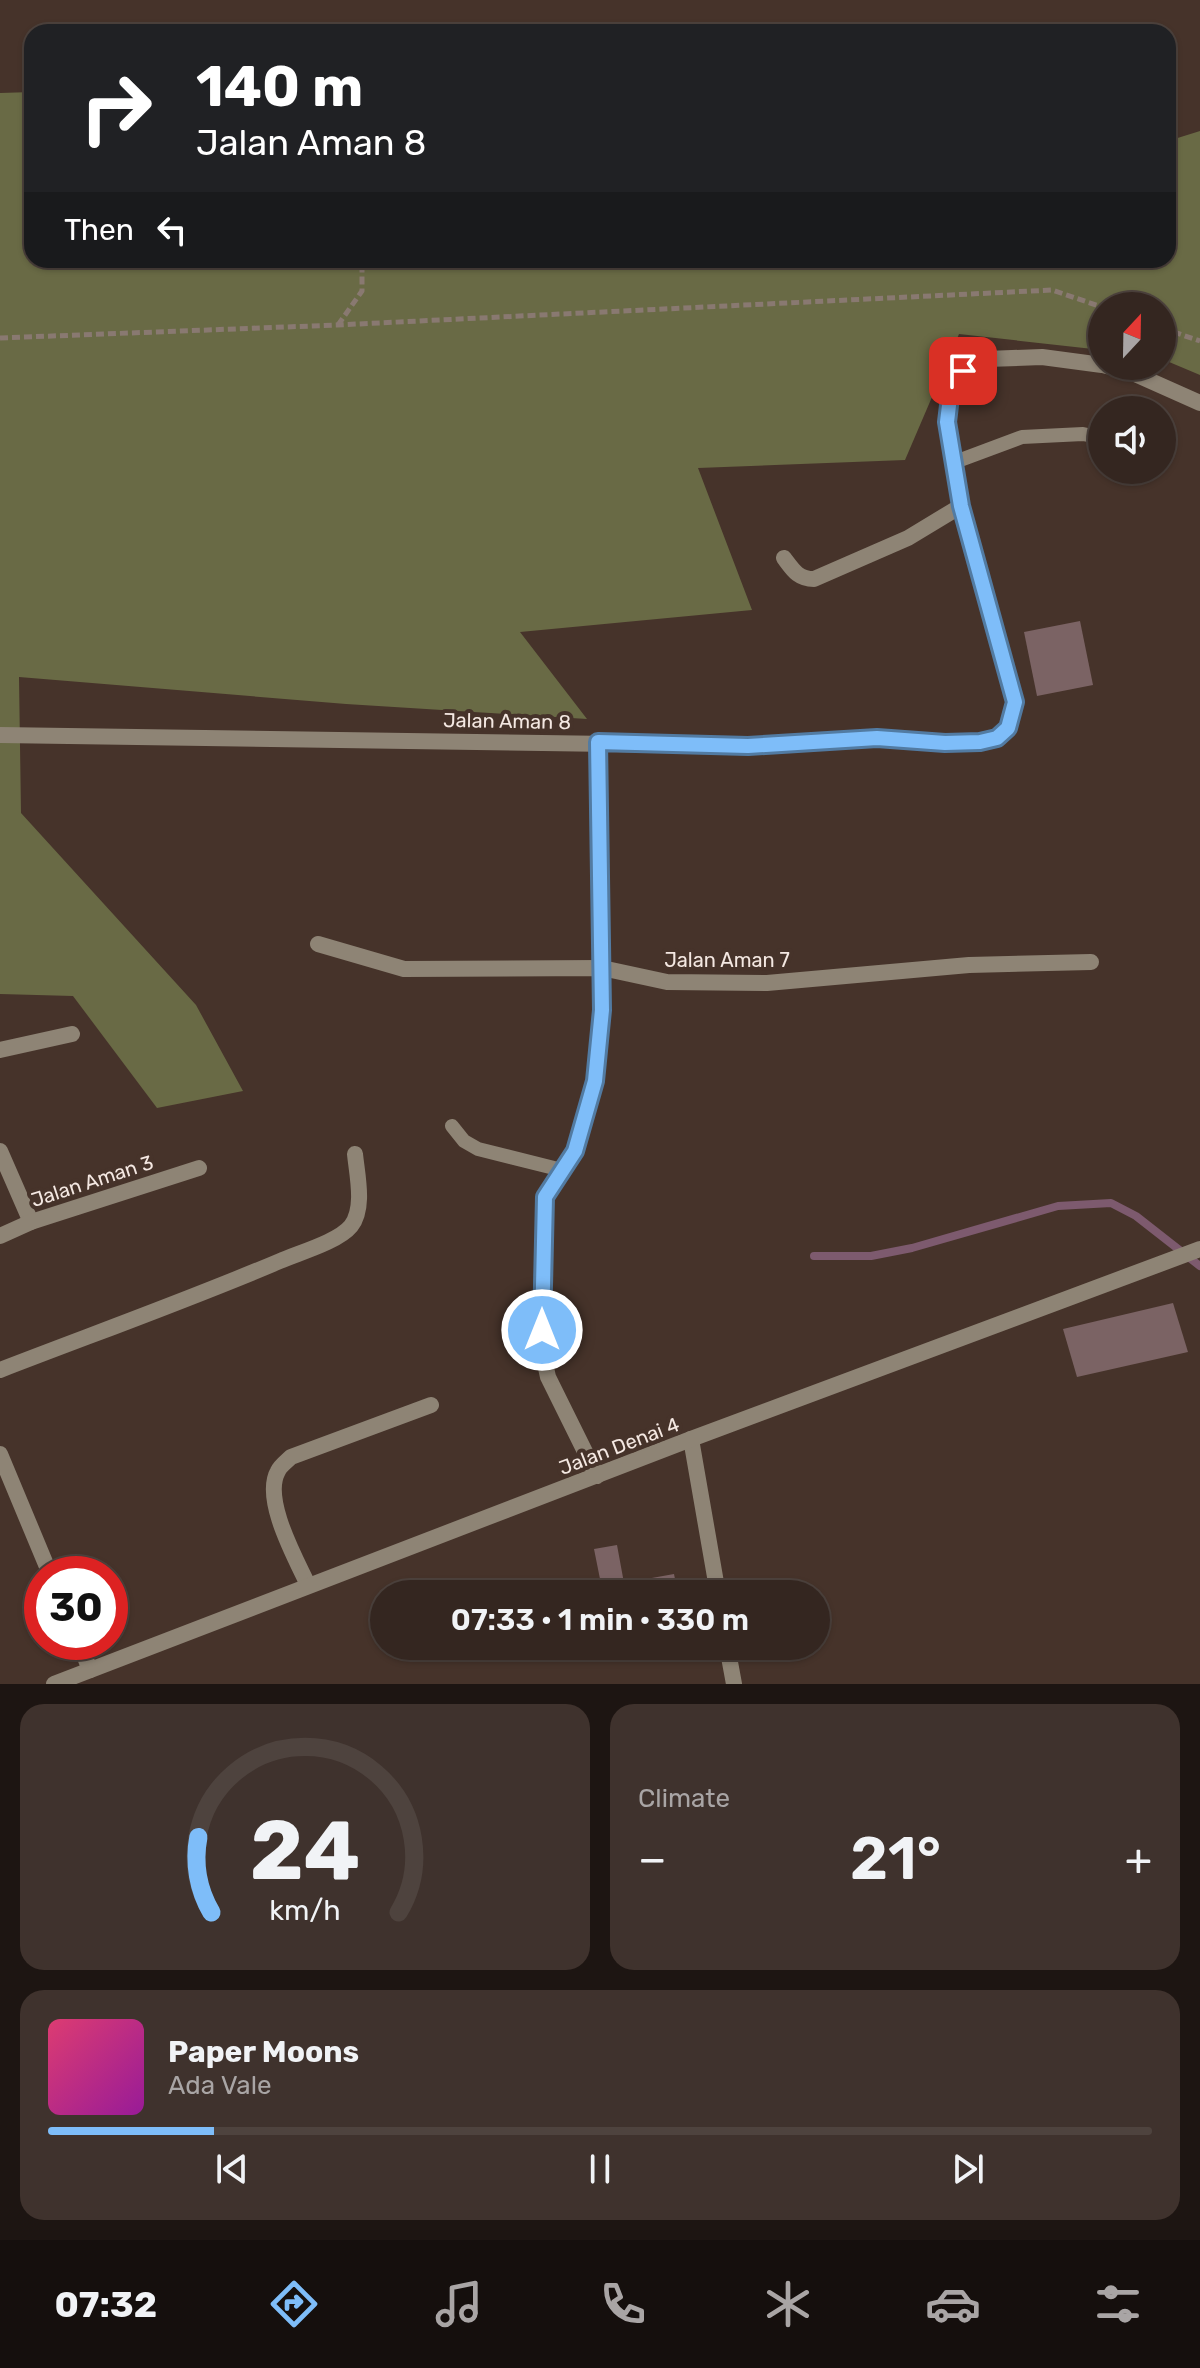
<!DOCTYPE html>
<meta charset="utf-8">
<style>
body{margin:0;font-family:Rubik,sans-serif;background:#3f322d;color:#f1f3f6;height:100vh;display:flex;flex-direction:column;font-size:30px;white-space:nowrap}
*{box-sizing:border-box;margin:0}
p{font-size:26px;color:#a9a5a5}
.icon{flex:none;width:44px;height:44px;fill:none;stroke:currentColor;stroke-width:2;stroke-linecap:round;stroke-linejoin:round}
.map{position:relative;height:1684px;overflow:hidden}
.details{display:flex;flex-direction:column;gap:20px;padding:20px;background:#1d1512;flex:1}
.details>*{flex:none}
.top-card{position:absolute;left:24px;top:24px;width:1152px;height:244px;border-radius:24px;box-shadow:0 2px 6px #0004,0 0 0 2px #4e433e;background:#202124;color:#fff;overflow:hidden}
.needle{width:52px;rotate:22deg}
.buttons{position:absolute;left:1088px;top:292px;display:grid;gap:16px}
.buttons a{display:grid;place-items:center;width:88px;height:88px;border-radius:50%;background:#342620;box-shadow:0 2px 6px #0004,0 0 0 2px #4e433e;font-size:40px}
.speed{position:absolute;left:24px;top:1556px;display:flex;gap:16px;font-size:40px;font-weight:700;text-align:center}
.speed>*{display:grid;place-content:center;width:104px;height:104px;border-radius:50%;background:#342620;box-shadow:0 2px 6px #0004,0 0 0 2px #4e433e;line-height:1}
.speed .limit{border:12px solid #d22;background:#fff;color:#111}
.pin{position:absolute;display:grid;place-items:center;width:68px;height:68px;color:#fff;margin:-34px;border-radius:16px;box-shadow:0 4px 12px #0006}
.me{position:absolute;width:88px;margin:-44px;rotate:0deg;stroke-linejoin:round;filter:drop-shadow(0 0 6px #0008)}
.turn{display:flex;align-items:center;gap:28px;height:168px;padding:0 40px;font-size:36px}
.turn .icon{width:104px;height:104px;stroke-width:2.5}
.turn b{display:block;font-size:56px;line-height:68px}
.then{display:flex;align-items:center;height:76px;padding:0 40px;background:#0003;gap:16px;font-size:30px}
.big{font-size:60px;font-weight:600;line-height:1.1}
.details .tile{flex:1;display:flex;flex-direction:column;justify-content:center;gap:12px;min-width:0;padding:0 28px;border-radius:24px;background:#3f322d}
.details .dial{align-items:center;gap:0}
.dial svg{height:208px;overflow:visible;fill:none;stroke:#4e433e;stroke-width:7;stroke-linecap:round;text-anchor:middle}
.dial text{fill:#f1f3f6;stroke:none}
.song{display:flex;align-items:center;gap:24px}
.cover{width:96px;height:96px;border-radius:12px;background:linear-gradient(135deg,hsl(340 70% 55%),hsl(300 70% 35%))}
.played{height:8px;border-radius:4px;background:linear-gradient(90deg,#7ebdf9 15%,#4e433e 15%)}
.keys{display:flex;justify-content:space-around;direction:ltr}
.heat{display:flex;justify-content:space-between;align-items:center;font-size:44px;direction:ltr}
.details .tiles{flex:1;display:grid;gap:20px;grid-template-columns:1fr 1fr}
.tile:last-child{grid-column:span 2}
.trip{position:absolute;left:370px;top:1580px;width:460px;height:80px;border-radius:40px;background:#342620;box-shadow:0 2px 6px #0004,0 0 0 2px #4e433e;font-weight:600;line-height:80px;text-align:center}
.dock{display:flex;height:128px;justify-content:space-around;align-items:center;background:#150f0d;color:#a9a5a5}
.dock .icon{width:56px;height:56px}
.dock .current{color:#7ebdf9}
.dock b{font-size:36px;color:#f1f3f6}
.map>svg:first-child{display:block}
.forest{fill:#696a45}
.lines{fill:none;stroke-linecap:round;stroke-linejoin:round}
.stream{stroke:#7d5a6e;stroke-width:8}
.building{fill:#7b6364}
.path{stroke:#897971;stroke-width:5;stroke-dasharray:8 4;stroke-linecap:butt}
.service{stroke:#8e8475;stroke-width:14}
.minor{stroke:#8e8475;stroke-width:16}
.tertiary{stroke:#8e8475;stroke-width:16}
.route-casing{stroke:#527ba2;stroke-width:20}
.route{stroke:#7ebdf9;stroke-width:14}
.labels{text-anchor:middle;stroke-width:8;stroke-linejoin:round;paint-order:stroke}
.street-label{font-size:20px;fill:#f4e8e2;stroke:#46332a}
</style>
<div class="map">
<svg width="1200" height="1684" viewBox="0 0 1200 1684">
<rect width="100%" height="100%" fill="#46332a"/>
<path class="forest" d="M32,92V260H1168V141L1200,131V375L1162,359V306H1102V350L959,334L905,460L698,468L752,610L520,632L587,719L346,704L19,677L21,813L196,1005L243,1091L157,1108L73,996L0,994V93Z"/>
<g class="lines">
<path class="stream" d="M814,1256H871L912,1248L1058,1206L1111,1203L1136,1216L1200,1266"/>
</g>
<g class="building">
<path d="M1080,621L1093,685L1037,696L1024,632Z"/>
<path d="M1173,1303L1188,1352L1077,1377L1063,1329Z"/>
<path d="M617,1545L624,1583L674,1574L678,1594H603L594,1549Z"/>
</g>
<g class="lines">
<g class="path">
<path d="M265,28L306,26L316,32"/>
<path d="M338,325L362,291V260"/>
<path d="M1162,328L1200,341"/>
<path d="M0,338L337,325L1052,290L1102,307"/>
</g>
<g class="service">
<path d="M955,462L1022,437L1083,434L1102,438"/>
<path d="M452,1126L464,1141L478,1149L562,1170"/>
</g>
<g class="minor">
<path d="M1106,366L1126,370L1200,403"/>
<path d="M784,558C793,570 798,579 814,579L908,538L961,506"/>
<path d="M0,735L748,746L877,738L945,743L980,742L997,738L1008,728L1015,702L961,506L947,422L950,397L955,381L963,371L973,364L987,359L1042,357L1102,365"/>
<path d="M318,944L404,969L602,968L667,982L767,983L969,965L1091,962"/>
<path d="M0,1050L72,1034"/>
<path d="M0,1151L31,1222"/>
<path d="M0,1236L31,1222L199,1168"/>
<path d="M0,1370C93,1334 188,1300 280,1261C298,1253 338,1242 351,1226C365,1208 357,1175 355,1154"/>
<path d="M691,1439L718,1594"/>
<path d="M0,1454L50,1574"/>
<path d="M597,1476L548,1377L543,1354L541,1307L545,1197L575,1151L595,1081L602,1010L598,742"/>
<path d="M308,1585C296,1559 262,1499 278,1471C280,1466 287,1461 291,1457L431,1405"/>
<path d="M79,1642L90,1670"/>
<path d="M727,1646L734,1684"/>
</g>
<path class="tertiary" d="M54,1684L691,1439L1200,1249"/>
</g>
<g class="lines">
<defs>
<path id="route" d="M542,1330L545,1197L575,1151L595,1081L602,1010L598,742L748,746L877,738L945,743L980,742L997,738L1008,728L1015,702L961,506L947,422L950,397L963,371"/>
</defs>
<use href="#route" class="route-casing"/>
<use href="#route" class="route"/>
</g>
<g class="labels">
<g class="street-label">
<text transform="translate(507 721) rotate(1)" y="7">Jalan Aman 8</text>
<text x="727" y="967">Jalan Aman 7</text>
<text transform="translate(92 1181) rotate(-18)" y="7">Jalan Aman 3</text>
<text transform="translate(619 1446) rotate(-21)" y="7">Jalan Denai 4</text>
</g>
</g>
</svg>
<div class="buttons">
<a><svg class="needle" viewBox="-14 -14 28 28"><path d="M0-13l5 13h-10z" fill="#e53935"/><path d="M0 13l5-13h-10z" fill="#a9a5a5"/></svg></a>
<a><svg class="icon" aria-label="sound" viewBox="0 0 24 24"><path d="M4 9h4l5-4v14l-5-4H4zM17 9q2 3 0 6"/></svg></a>
</div>
<div class="speed"><div class="limit">30</div></div>
<div class="pin" style="left:963px;top:371px;background:#d93025"><svg class="icon" aria-label="arrive" viewBox="0 0 24 24"><path d="M6 21V4h12l-3 4 3 4H6"/></svg></div>
<svg class="me" style="left:542px;top:1330px" viewBox="-20 -20 40 40"><circle r="17" fill="#7ebdf9" stroke="#fff" stroke-width="3"/><path d="M0-11L8 9 0 5-8 9z" fill="#fff"/></svg>
<div class="trip">07:33 · 1 min · 330 m</div>
<div class="top-card">
<div class="turn"><svg class="icon" aria-label="right" viewBox="0 0 24 24"><path d="M7 20v-9h11M14 6l5 5-5 5"/></svg><div><b>140 m</b>Jalan Aman 8</div></div>
<div class="then">Then<svg class="icon" aria-label="left" viewBox="0 0 24 24"><path d="M17 20v-9H6M10 6l-5 5 5 5"/></svg></div>
</div>
</div>
<section class="details">
<div class="tiles">
<div class="tile dial"><svg viewBox="0 0 100 80">
<path d="M14 69A42 42 0 1 1 86 69"/>
<path d="M14 69A42 42 0 0 1 9 40" stroke="#7ebdf9"/>
<text x="50" y="56" font-size="32" font-weight="700">24</text>
<text x="50" y="72" font-size="11">km/h</text>
</svg></div>
<div class="tile"><p>Climate</p>
<div class="heat"><a>−</a><b class="big">21°</b><a>+</a></div>
</div>
<div class="tile">
<div class="song"><i class="cover"></i><div><b>Paper Moons</b><p>Ada Vale</p></div></div>
<div class="played"></div>
<div class="keys"><svg class="icon" aria-label="previous" viewBox="0 0 24 24"><path d="M18 5L8 12l10 7zM5 5v14"/></svg><svg class="icon" aria-label="pause" viewBox="0 0 24 24"><path d="M8 5v14M16 5v14"/></svg><svg class="icon" aria-label="next" viewBox="0 0 24 24"><path d="M6 5l10 7-10 7zM19 5v14"/></svg></div>
</div>
</div>
</section>
<nav class="dock">
<b>07:32</b>
<svg class="icon current" aria-label="directions" viewBox="0 0 24 24"><path d="M12 3l9 9-9 9-9-9zM9 14v-3h6M13 9l2 2-2 2"/></svg>
<svg class="icon" aria-label="music" viewBox="0 0 24 24"><path d="M9 18V5l10-2v13"/><circle cx="6" cy="18" r="3"/><circle cx="16" cy="16" r="3"/></svg>
<svg class="icon" aria-label="phone" viewBox="0 0 24 24"><path d="M5 4h4l2 5-3 2q2 4 5 5l2-3 5 2v4C11 20 4 13 5 4z"/></svg>
<svg class="icon" aria-label="climate" viewBox="0 0 24 24"><path d="M12 3v18M4 7l16 10M4 17L20 7"/></svg>
<svg class="icon" aria-label="car" viewBox="0 0 24 24"><path d="M5 17H2v-5l4-1 3-4h7l3 4 3 1v5h-3M9 17h6M6 11h13"/><circle cx="7" cy="17" r="2"/><circle cx="17" cy="17" r="2"/></svg>
<svg class="icon" aria-label="filters" viewBox="0 0 24 24"><path d="M4 7h16M4 17h16"/><circle cx="9" cy="7" r="2"/><circle cx="15" cy="17" r="2"/></svg>
</nav>
